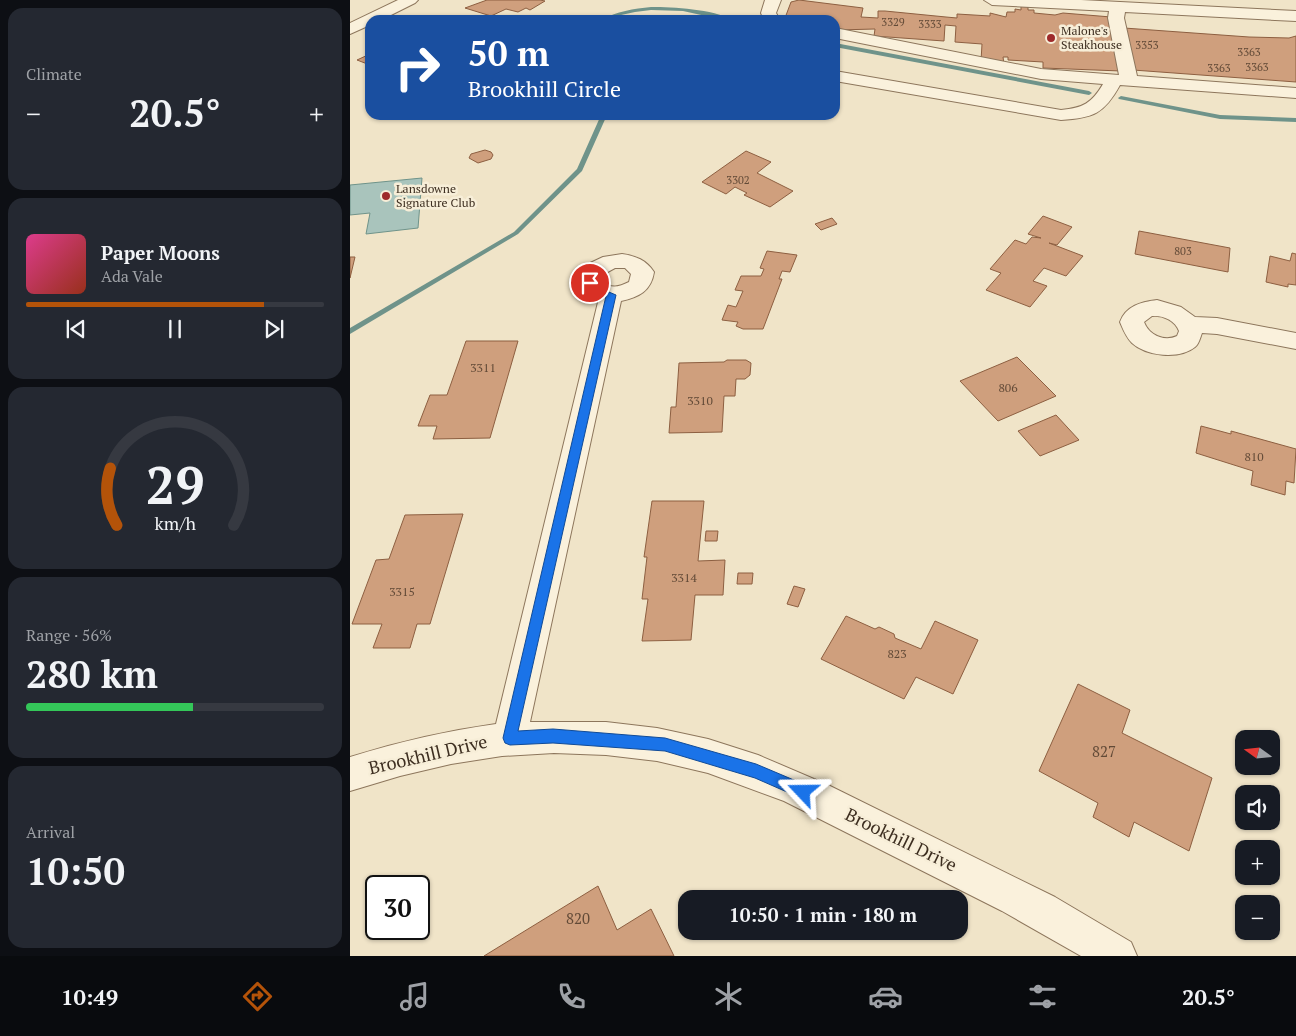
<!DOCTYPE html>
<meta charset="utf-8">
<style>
body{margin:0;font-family:"PT Serif",serif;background:#242831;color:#f1f3f6;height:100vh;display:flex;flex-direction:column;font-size:19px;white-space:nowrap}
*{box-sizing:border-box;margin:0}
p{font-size:16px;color:#9ea1a6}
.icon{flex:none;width:28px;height:28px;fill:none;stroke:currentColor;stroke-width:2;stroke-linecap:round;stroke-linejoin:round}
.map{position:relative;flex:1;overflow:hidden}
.drawer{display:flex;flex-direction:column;gap:8px;padding:8px;background:#0d0f14;width:350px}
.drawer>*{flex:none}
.hud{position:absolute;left:15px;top:15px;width:475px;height:105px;border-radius:15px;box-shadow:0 1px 4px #0004;background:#1a4fa0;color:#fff;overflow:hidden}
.needle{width:32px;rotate:285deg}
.buttons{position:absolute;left:885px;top:730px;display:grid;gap:10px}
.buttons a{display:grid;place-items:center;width:45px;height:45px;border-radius:10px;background:#171b24;box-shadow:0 1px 4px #0004;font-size:25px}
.speed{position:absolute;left:15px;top:875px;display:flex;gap:10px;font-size:25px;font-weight:700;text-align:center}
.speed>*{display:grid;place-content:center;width:65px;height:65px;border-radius:50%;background:#171b24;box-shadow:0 1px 4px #0004;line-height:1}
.speed .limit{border:2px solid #111;border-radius:8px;background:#fff;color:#111}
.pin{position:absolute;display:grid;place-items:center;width:42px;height:42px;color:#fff;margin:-21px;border:2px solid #fff;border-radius:50%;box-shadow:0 1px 5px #0007}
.me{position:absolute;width:55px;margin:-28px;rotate:293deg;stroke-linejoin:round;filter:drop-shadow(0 0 4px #0008)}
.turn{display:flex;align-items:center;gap:18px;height:105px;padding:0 20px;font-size:22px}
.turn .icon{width:65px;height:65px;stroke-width:2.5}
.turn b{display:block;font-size:35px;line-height:42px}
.big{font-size:38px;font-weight:800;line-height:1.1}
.drawer .tile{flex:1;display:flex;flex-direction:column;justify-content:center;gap:8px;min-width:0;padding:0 18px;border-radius:15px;background:#242831}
.drawer .dial{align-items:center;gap:0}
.dial svg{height:130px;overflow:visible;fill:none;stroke:#363941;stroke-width:7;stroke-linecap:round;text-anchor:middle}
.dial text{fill:#f1f3f6;stroke:none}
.song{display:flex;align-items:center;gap:15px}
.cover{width:60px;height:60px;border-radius:8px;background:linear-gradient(135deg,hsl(330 70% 55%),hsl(10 70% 35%))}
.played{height:5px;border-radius:2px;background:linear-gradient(90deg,#b45309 80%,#363941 80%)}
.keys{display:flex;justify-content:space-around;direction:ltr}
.heat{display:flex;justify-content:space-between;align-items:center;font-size:28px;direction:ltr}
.charge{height:8px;border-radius:4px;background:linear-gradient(90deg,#34c759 56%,#363941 0)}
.trip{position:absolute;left:328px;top:890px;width:290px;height:50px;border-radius:15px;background:#171b24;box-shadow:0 1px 4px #0004;font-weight:800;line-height:50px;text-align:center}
.menu{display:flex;height:80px;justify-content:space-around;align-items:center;background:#090b0e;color:#9ea1a6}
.menu .icon{width:35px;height:35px}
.menu .selected{color:#b45309}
.menu b{font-size:22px;color:#f1f3f6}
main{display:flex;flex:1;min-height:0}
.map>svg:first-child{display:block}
.water{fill:#a9c4bc;stroke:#6f938a}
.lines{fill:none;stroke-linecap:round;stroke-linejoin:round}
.stream{fill:#6f938a;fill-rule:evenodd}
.building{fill:#cf9f7d;stroke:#8d5f41}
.minor-casing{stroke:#8d765c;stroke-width:2}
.minor{fill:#faf1dc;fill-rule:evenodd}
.route{fill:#1a73e8;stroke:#114b97}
.poi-dot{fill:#9e2a2b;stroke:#f7eed8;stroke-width:2}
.labels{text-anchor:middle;stroke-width:5;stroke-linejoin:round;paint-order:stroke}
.far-number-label{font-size:11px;fill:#624a37}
.far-poi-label{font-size:12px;fill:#3d2e20;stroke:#f7eed8;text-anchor:start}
.number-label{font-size:12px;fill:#624a37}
.near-number-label{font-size:15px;fill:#624a37}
.near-street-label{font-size:18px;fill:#3d2e20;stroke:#f7eed8}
</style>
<main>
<section class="drawer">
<div class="tile"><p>Climate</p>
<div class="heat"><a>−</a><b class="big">20.5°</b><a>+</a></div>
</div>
<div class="tile">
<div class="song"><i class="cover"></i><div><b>Paper Moons</b><p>Ada Vale</p></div></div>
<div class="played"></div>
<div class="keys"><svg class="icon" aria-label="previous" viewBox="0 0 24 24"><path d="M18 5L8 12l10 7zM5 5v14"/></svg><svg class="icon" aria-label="pause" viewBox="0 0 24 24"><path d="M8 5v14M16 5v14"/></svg><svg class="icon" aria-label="next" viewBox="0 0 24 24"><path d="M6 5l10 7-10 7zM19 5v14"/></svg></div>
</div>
<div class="tile dial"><svg viewBox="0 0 100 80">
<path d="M14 69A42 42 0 1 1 86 69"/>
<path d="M14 69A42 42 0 0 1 10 34" stroke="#b45309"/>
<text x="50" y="56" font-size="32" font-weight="700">29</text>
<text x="50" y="72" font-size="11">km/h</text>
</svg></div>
<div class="tile"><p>Range · 56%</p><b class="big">280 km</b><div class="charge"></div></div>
<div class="tile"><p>Arrival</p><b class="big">10:50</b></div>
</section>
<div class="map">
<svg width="946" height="956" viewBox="0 0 946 956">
<rect width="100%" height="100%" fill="#f0e4c8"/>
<path class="water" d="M72,178L68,228L16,234L20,213L0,215V185Z"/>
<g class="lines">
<g class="stream">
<path d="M301,7C324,7 362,9 383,20H374L333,11L301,10L285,12L271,15L259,20H252C266,11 284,9 301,7Z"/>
<path d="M485,43L739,91L742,93L739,95L485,47Z"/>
<path d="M771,96L870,115L946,118V122L870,119L769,99L768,98Z"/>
<path d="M251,115H257L232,171L168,234L0,334V328L164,232L227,169Z"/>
</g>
</g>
<g class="building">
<path d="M137,0H190L195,1L180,10L176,8L168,12L156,9L141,16L115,8Z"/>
<path d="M449,0L513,8L511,17L528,18V11H535L596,17L607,18V14L640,16V13L656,17L657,12H665V9L671,10V6H678V10H684V13L705,15L713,13L761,17L771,71L693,68V62L658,60V57H653L654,64L631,61L632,44L605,42L606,26L595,25L594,41L524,36L525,29L487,30L488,25H485V20L435,18L441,2Z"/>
<path d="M774,28L899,37L939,38L946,36V82L783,70Z"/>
<path d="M20,54V65L7,60Z"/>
<path d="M135,150L141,152L143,155L141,159L128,163L119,158L121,154Z"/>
<path d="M396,151L421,162L407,173L443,191L420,207L394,195L397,193L385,187L376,194L352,182Z"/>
<path d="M693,216L722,227L707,245L699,243L733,256L716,276L694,268L683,281L697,286L680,307L636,290L651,273L640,269L665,240L676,244L682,237L691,238L678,234Z"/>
<path d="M482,218L487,224L471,230L465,224Z"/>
<path d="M789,231L880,248L878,272L785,254Z"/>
<path d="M417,251L447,255L440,272L432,271L429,279H432L413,329H393L386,326L388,322L372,320L378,305L386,307L393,291L385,290L391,276H411L414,269L410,268Z"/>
<path d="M942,253L946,254V285L938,284V287L916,282L920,256L940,261Z"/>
<path d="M0,257H5L0,278Z"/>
<path d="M116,341H168L140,438L83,439L87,426H68L80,395H97Z"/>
<path d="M667,357L706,396L648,421L610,381Z"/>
<path d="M377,360H396L401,363L400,375L395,379H386L385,396H374L372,432L319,433L321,407H326L329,363L374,362Z"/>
<path d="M706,415L729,440L690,456L668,431Z"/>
<path d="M851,426L881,434V431L946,449L944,483L936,481L935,495L901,485L903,471L846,453Z"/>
<path d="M302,501H354L348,561L375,560L373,595H345L341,640L292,641L298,599H292L297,557H294Z"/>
<path d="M113,514L80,624H67L60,648H23L32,624H2L26,560L39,559L55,515Z"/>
<path d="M356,531H368L367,541H355Z"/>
<path d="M388,573H403L402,584H387Z"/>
<path d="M444,586L455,589L448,607L437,604Z"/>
<path d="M496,616L525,629L529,627L544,634L545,638L571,649L585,621L628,640L603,694L566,677L554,699L471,659Z"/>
<path d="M728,684L780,710L772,733L862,778L839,851L784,822L779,837L743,817L748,803L689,771Z"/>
<path d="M248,886L267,930L301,909L324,956H134Z"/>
</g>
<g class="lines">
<defs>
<g id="minor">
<path d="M48,0H68L65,3L31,20H20V25L0,34V23Z"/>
<path d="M415,0H431L426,13L430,20H414L411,13Z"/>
<path d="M634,0H731L946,11V21L775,12L774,18L787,76L946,88V98L770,85C754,114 743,118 711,120L485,81V71L711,110C733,108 742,103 753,84L691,79L485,38V28L691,69L769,75L758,18L759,11L642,5Z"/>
<path d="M272,254C286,256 296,260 304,272C301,291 289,297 271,301L180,722H256L307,728L358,739L408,755L478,785L705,897L781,942L787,956H731L652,911L434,801L358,773L307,761L256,755L204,753L152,756L101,764L50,776L0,791V757C48,742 96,731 146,724L249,298L238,294L229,283L236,265L253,257ZM265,268H275L281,274L279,282C269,287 261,289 252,282L254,274Z"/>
<path d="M807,300L831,307L845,317L867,318L946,333V349L867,334L852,333C850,338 849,344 845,347C829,360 796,356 782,343C776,337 773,329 770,322C776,306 791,302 807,300ZM802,316C813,315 825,320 829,331L827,336C814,342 799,335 794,322Z"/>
</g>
</defs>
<use href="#minor" class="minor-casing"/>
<use href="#minor" class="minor"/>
</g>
<path class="route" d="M240,280L247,287L266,295L168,731L203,729L315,738L406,764L458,786L460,792L458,797L453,799L405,778L315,751L203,743L160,745L155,743L153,738L256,296L240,291L235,283Z"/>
<g class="poi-dot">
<circle cx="701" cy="38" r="5"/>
<circle cx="36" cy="196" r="5"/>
</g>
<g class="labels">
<g class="far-number-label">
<text x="543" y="26">3329</text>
<text x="580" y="28">3333</text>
<text x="797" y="49">3353</text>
<text x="899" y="56">3363</text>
<text x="907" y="71">3363</text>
<text x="869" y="72">3363</text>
<text x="388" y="184">3302</text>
<text x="833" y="255">803</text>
</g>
<g class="far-poi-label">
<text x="711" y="35">Malone's<tspan x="711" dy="14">Steakhouse</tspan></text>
<text x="46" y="193">Lansdowne<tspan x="46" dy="14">Signature Club</tspan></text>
</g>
<g class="number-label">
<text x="133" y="372">3311</text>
<text x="658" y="392">806</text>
<text x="350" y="405">3310</text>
<text x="904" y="461">810</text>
<text x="334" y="582">3314</text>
<text x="52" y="596">3315</text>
<text x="547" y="658">823</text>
</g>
<g class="near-number-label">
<text x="754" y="757">827</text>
<text x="228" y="924">820</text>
</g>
<g class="near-street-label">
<text transform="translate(78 755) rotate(-13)" y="6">Brookhill Drive</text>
<text transform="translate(551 840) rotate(26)" y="6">Brookhill Drive</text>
</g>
</g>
</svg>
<div class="buttons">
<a><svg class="needle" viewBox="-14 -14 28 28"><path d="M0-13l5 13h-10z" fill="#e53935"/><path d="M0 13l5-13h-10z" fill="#9ea1a6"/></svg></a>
<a><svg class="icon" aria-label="sound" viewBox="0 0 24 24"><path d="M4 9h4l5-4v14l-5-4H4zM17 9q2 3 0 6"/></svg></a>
<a>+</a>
<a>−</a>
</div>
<div class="speed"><div class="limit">30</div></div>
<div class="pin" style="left:240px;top:283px;background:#d93025"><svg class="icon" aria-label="arrive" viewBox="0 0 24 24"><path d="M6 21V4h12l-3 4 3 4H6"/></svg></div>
<svg class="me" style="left:453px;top:792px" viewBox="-20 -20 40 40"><path d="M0-17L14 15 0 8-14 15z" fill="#1a73e8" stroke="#fff" stroke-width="4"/></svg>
<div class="trip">10:50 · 1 min · 180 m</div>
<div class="hud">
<div class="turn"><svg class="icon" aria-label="right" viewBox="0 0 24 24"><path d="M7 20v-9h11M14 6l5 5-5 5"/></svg><div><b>50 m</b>Brookhill Circle</div></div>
</div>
</div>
</main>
<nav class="menu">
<b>10:49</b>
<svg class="icon selected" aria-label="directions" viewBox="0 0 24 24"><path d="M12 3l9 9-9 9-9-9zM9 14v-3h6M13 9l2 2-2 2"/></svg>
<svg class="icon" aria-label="music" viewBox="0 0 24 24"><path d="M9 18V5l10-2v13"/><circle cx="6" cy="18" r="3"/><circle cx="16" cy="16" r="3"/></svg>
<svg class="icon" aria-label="phone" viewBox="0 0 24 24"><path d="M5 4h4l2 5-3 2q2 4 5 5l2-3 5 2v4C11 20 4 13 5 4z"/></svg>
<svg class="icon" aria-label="climate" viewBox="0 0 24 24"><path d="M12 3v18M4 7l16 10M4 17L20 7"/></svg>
<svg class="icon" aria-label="car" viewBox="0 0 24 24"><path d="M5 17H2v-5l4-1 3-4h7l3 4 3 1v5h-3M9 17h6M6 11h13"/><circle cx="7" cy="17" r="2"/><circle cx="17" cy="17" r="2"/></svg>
<svg class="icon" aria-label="filters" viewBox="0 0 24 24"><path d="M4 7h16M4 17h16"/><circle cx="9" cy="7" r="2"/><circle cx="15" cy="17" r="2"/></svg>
<b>20.5°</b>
</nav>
